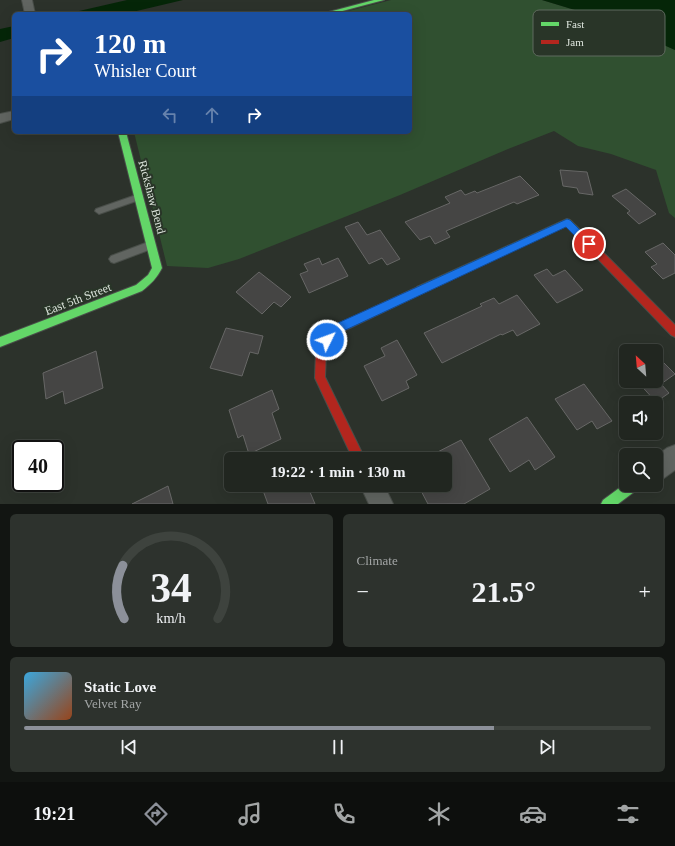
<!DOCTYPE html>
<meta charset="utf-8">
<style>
body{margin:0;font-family:"Times New Roman",serif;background:#2d322d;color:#f1f3f6;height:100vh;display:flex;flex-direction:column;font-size:15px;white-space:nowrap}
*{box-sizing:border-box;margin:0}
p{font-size:13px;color:#a2a5a5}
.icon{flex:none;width:22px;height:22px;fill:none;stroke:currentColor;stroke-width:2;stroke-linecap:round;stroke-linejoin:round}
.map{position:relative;height:504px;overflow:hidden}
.side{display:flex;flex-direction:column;gap:10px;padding:10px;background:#121512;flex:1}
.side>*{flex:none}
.banner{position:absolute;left:12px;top:12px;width:400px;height:122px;border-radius:6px;box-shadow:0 4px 16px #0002,0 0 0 1px #3e433e;background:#1a4fa0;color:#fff;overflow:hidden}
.needle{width:26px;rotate:334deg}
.buttons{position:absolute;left:619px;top:344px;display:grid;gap:8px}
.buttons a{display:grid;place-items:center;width:44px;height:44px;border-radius:6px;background:#212620;box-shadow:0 4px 16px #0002,0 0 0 1px #3e433e;font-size:20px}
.speed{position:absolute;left:12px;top:440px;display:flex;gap:8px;font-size:20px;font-weight:700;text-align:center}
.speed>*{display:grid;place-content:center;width:52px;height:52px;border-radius:50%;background:#212620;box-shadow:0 4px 16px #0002,0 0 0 1px #3e433e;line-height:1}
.speed .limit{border:2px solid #111;border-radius:6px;background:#fff;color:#111}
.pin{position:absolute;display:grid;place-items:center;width:34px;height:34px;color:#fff;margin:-17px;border:2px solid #fff;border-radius:50%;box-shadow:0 1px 4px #0007}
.me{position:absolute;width:44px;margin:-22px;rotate:48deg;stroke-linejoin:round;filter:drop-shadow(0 0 3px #0008)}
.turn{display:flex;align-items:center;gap:14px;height:84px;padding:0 16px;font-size:18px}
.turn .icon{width:52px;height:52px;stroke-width:2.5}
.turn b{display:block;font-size:28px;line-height:34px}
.lanes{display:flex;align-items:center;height:38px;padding:0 16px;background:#0003;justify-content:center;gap:20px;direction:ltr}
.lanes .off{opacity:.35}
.big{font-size:30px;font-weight:800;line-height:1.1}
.side .card{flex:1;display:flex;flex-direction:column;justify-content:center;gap:6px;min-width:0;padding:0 14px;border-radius:6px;background:#2d322d}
.side .dial{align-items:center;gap:0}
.dial svg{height:104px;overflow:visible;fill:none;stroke:#3e433e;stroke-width:7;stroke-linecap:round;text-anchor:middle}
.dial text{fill:#f1f3f6;stroke:none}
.song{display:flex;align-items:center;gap:12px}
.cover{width:48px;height:48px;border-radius:6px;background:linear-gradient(135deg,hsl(200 70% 55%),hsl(20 70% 35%))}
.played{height:4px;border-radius:2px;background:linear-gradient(90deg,#8c9099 75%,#3e433e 75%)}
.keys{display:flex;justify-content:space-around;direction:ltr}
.heat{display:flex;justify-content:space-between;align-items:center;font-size:22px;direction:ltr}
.side .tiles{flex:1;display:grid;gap:10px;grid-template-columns:1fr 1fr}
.card:last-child{grid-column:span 2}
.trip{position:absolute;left:224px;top:452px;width:228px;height:40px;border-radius:6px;background:#212620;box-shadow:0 4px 16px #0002,0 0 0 1px #3e433e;font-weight:800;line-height:40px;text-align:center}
.tab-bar{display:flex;height:64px;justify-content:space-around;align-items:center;background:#0d0f0d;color:#a2a5a5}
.tab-bar .icon{width:28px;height:28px}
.tab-bar .current{color:#8c9099}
.tab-bar b{font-size:18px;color:#f1f3f6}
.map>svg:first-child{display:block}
.green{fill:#305030}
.water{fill:#052608}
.building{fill:#454544;stroke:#676766}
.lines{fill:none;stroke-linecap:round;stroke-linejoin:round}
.lane-casing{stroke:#494e49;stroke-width:2}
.street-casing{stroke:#494e49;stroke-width:2}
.fast-casing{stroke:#494e49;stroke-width:2}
.jam-casing{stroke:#494e49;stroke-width:2}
.lane{fill:#616561;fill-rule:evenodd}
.street{fill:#616561;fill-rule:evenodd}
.fast{fill:#63d668;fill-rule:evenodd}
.jam{fill:#b3261e;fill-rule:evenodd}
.route{fill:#1a73e8;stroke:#114b97}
.labels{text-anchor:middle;stroke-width:4;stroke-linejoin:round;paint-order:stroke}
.street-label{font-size:12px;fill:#dde5dd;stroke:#293528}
.key{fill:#293528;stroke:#5f6a5e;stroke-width:1}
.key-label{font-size:11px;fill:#dde5dd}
</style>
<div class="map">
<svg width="675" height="504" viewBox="0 0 675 504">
<rect width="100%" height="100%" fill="#2c322b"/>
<path class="green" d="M391,0H542L608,20L675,50V218L669,213L656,170L611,154L578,146L554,131L508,149L400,195L239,259L208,268L167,266L134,132H410V14H337Z"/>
<g class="water">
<path d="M127,0H183L124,14H66Z"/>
<path d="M542,0H675V50L608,20Z"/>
<path d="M14,26V38L0,42V29Z"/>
</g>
<g class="building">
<path d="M560,170L587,172L593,195L579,193L577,188L563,186Z"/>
<path d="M520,176L539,195L517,204L514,202L446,231L450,237L435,244L430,236L420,240L405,222L450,203L445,197L461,190L465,195L475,191L477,193Z"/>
<path d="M626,189L656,214L639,224L627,213L630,211L612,196Z"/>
<path d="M358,222L367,235L380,230L400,259L387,265L382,258L369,264L345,227Z"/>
<path d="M663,243L675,255V273L663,279L651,267L657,264L645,252Z"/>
<path d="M319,258L322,265L338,258L348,276L309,293L300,274L308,271L304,264Z"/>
<path d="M547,269L553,276L565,270L583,290L557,303L534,275Z"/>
<path d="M259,272L291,297L281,307L274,302L262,314L236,292Z"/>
<path d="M517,295L540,324L517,336L513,330L502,335L501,334L442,363L424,333L482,306L480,304L494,298L499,304Z"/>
<path d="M226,328L263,336L258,354L250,352L242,376L210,368Z"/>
<path d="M397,340L417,375L406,381L409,388L382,401L364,366L385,356L381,348Z"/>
<path d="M96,351L103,388L65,404L63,391L46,399L43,373Z"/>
<path d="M656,355L675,374L661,384L669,393L656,402L637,381H656Z"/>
<path d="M584,384L612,421L597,429L592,421L577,430L555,399Z"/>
<path d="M272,390L279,409L272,413L281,439L249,454L243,435L238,438L229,410Z"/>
<path d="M527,417L555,457L535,470L529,460L510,472L489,439Z"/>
<path d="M461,440L490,489L464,504H428L418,485H445V459H424Z"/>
<path d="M261,485H307L315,504H268Z"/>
<path d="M168,486L173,504H132Z"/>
</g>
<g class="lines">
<defs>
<g id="lane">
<path d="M139,194L142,195L143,197L142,199L99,214L95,211L96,209Z"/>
<path d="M151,241L154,242L155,245L154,248L114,263L111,262L109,259L111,256Z"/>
</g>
<g id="street">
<path d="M22,0H32L35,14H25Z"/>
<path d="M14,111V119L0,123V114Z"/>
<path d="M675,445V470L664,478L656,481V456L667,448Z"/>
<path d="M360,485H384L393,504H369Z"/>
</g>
<g id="fast">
<path d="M374,0H384L331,14H321Z"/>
<path d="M118,132H126L162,268C157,278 151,284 142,291L0,347V337L136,285L148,275L152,268Z"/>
<path d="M567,219L570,220L601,250L603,253L601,256H595L566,226L423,293L420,294L417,293L415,290L417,287Z"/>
<path d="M626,483V485H640L638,489L618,504H601L603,500Z"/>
</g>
<g id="jam">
<path d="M598,249L601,250L675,325V337L671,335L595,256L593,253L595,250Z"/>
<path d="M420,286L423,287L425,290L423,293L337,334L326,351L325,377L365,459H353L315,378L316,350L329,328Z"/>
</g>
</defs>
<use href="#lane" class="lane-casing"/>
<use href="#street" class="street-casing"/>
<use href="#fast" class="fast-casing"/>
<use href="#jam" class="jam-casing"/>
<use href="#lane" class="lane"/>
<use href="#street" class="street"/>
<use href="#fast" class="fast"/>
<use href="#jam" class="jam"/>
</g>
<path class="route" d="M567,219L570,220L592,242L593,244L592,247H586L566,227L337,334L331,344L327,345L323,344L322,340L329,327Z"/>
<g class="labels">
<g class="street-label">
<text transform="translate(152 197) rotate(75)" y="4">Rickshaw Bend</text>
<text transform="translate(78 299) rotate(-21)" y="4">East 5th Street</text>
</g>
</g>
<rect x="533" y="10" width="132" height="46" rx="6" class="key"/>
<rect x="541" y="22" width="18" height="4" fill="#63d668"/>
<rect x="541" y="40" width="18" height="4" fill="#b3261e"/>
<g class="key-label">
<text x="566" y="28">Fast</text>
<text x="566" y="46">Jam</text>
</g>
</svg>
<div class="buttons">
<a><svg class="needle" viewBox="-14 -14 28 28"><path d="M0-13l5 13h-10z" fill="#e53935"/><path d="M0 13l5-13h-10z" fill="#a2a5a5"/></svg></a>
<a><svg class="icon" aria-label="sound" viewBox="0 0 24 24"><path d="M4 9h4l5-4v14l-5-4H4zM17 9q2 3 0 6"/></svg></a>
<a><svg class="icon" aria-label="search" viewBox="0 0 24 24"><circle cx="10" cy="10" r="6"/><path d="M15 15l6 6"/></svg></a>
</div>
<div class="speed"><div class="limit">40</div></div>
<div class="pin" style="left:589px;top:244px;background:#d93025"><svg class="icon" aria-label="arrive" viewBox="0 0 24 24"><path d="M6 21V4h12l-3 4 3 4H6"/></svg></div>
<svg class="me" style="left:327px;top:340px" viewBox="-20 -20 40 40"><circle r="17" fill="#1a73e8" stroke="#fff" stroke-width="3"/><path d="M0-11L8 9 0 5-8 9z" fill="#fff"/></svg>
<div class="trip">19:22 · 1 min · 130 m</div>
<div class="banner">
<div class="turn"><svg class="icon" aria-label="right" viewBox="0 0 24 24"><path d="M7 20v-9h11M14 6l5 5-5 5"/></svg><div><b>120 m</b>Whisler Court</div></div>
<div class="lanes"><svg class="icon off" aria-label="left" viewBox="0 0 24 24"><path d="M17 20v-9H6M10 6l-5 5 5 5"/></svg><svg class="icon off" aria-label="ahead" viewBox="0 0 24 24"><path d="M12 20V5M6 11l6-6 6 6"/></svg><svg class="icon" aria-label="right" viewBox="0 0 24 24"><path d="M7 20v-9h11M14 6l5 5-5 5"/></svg></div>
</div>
</div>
<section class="side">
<div class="tiles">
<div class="card dial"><svg viewBox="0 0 100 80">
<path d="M14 69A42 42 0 1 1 86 69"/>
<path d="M14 69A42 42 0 0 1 13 28" stroke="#8c9099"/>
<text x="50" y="56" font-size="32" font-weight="700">34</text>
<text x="50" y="72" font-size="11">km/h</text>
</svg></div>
<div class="card"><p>Climate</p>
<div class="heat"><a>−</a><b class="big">21.5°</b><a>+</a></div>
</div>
<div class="card">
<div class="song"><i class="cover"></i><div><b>Static Love</b><p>Velvet Ray</p></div></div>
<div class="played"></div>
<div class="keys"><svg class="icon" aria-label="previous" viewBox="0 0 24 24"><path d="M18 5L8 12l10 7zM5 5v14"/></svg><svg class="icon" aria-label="pause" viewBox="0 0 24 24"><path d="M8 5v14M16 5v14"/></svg><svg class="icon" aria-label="next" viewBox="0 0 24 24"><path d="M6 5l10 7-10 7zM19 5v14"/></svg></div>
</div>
</div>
</section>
<nav class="tab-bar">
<b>19:21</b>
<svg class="icon current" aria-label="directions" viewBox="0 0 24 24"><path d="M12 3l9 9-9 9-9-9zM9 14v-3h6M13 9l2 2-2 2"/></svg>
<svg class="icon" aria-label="music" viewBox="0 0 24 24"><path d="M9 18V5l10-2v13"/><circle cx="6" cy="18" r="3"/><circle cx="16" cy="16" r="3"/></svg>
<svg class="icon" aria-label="phone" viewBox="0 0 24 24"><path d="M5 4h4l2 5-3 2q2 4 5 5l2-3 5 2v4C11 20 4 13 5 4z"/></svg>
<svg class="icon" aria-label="climate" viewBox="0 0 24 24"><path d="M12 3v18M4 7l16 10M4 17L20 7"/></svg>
<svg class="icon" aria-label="car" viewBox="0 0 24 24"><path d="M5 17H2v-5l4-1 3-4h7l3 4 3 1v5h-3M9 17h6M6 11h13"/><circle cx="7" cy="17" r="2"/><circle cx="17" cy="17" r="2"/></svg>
<svg class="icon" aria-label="filters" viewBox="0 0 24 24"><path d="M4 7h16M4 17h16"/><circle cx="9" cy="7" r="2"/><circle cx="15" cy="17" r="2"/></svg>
</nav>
